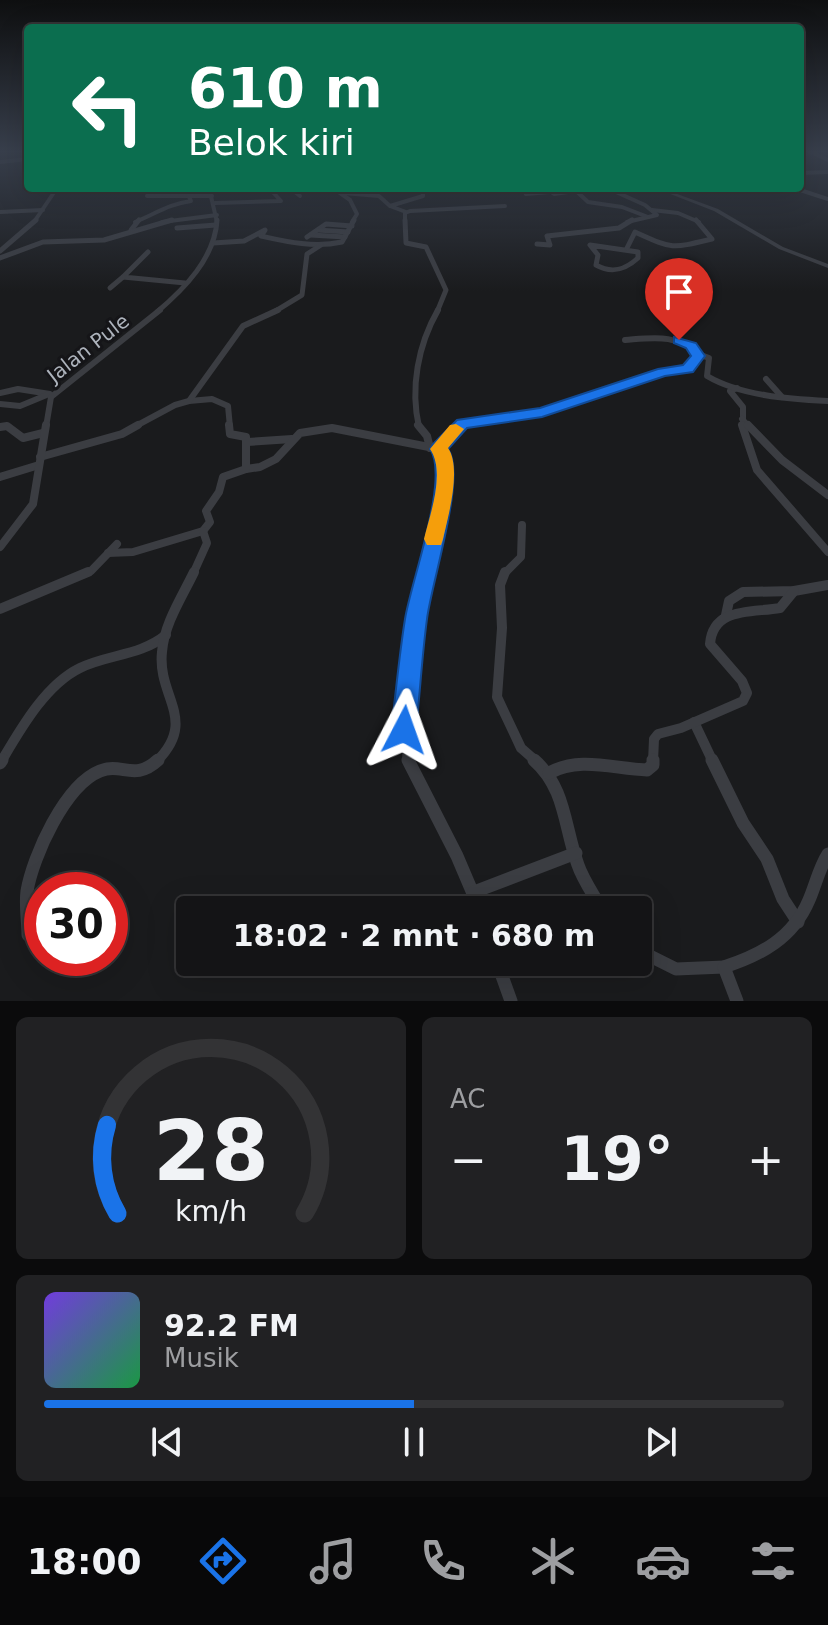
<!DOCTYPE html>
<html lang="id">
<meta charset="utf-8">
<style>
body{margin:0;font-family:"DejaVu Sans",sans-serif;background:#212123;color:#f1f3f6;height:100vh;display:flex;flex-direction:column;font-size:30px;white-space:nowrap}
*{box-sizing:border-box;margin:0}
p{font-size:26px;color:#9d9ea1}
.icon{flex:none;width:44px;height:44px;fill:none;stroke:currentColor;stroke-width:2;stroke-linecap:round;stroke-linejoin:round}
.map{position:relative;height:1001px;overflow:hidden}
.panel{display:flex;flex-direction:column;gap:16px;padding:16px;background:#0b0b0c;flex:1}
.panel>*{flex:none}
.hud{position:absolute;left:24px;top:24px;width:780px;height:168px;border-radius:8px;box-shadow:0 8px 32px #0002,0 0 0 2px #333335;background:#0b6e4f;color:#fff;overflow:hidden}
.speed{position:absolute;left:24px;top:872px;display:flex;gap:16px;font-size:40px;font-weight:700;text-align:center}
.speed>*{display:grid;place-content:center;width:104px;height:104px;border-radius:50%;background:#141416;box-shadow:0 8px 32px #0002,0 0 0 2px #333335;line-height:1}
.speed .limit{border:12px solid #d22;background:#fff;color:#111}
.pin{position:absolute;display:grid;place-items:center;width:68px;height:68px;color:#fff;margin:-82px -34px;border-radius:50% 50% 50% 0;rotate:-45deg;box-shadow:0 0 8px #0007}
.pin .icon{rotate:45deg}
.me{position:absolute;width:88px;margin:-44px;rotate:4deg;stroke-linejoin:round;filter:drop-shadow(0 0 6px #0008)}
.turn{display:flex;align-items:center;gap:28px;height:168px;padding:0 32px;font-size:36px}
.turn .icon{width:104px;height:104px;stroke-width:2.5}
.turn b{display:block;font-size:56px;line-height:68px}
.big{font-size:60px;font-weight:700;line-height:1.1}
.panel .card{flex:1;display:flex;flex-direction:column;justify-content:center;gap:12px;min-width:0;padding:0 28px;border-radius:12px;background:#212123}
.panel .dial{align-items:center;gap:0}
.dial svg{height:208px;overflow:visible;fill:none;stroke:#333335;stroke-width:7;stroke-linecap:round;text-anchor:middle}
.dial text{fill:#f1f3f6;stroke:none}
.song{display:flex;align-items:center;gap:24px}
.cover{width:96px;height:96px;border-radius:12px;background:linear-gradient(135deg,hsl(260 70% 55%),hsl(140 70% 35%))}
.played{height:8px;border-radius:4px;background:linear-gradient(90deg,#1a73e8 50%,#333335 50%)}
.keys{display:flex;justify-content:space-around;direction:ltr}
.heat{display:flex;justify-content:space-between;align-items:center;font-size:44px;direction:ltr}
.panel .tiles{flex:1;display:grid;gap:16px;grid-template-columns:1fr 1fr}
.card:last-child{grid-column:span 2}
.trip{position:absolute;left:176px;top:896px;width:476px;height:80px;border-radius:8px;background:#141416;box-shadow:0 8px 32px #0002,0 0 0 2px #333335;font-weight:700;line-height:80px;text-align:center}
.menu{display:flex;height:128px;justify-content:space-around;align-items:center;background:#080809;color:#9d9ea1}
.menu .icon{width:56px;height:56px}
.menu .on{color:#1a73e8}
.menu b{font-size:36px;color:#f1f3f6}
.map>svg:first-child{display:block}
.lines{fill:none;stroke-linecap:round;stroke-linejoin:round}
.minor-far5{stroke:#3b3d42;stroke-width:4}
.minor-far4{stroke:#3b3d42;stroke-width:5}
.minor-far3{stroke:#3b3d42;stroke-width:6}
.minor-far2{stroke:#3b3d42;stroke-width:8}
.minor-far1{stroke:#3b3d42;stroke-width:10}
.minor{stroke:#3b3d42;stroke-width:13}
.tertiary{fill:#3b3d42;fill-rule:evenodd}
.route{fill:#1a73e8;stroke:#114b97;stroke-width:2}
.slow{fill:#f59e0b}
.labels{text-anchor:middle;stroke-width:6;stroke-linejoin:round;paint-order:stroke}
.far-street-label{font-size:20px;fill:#adb3bc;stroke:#151518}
</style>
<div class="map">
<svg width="828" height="1001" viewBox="0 0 828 1001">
<rect width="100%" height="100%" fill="#1a1b1d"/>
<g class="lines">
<g class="minor-far5">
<path d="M809,151L828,160"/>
<path d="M0,162L28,159"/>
<path d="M800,173L828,172"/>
<path d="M153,188L147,196H212"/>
<path d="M209,188L217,222"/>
<path d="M290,188L300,196"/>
<path d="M333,188L350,200L357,214L352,222"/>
<path d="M546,188L554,194L568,192V188"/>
<path d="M573,188L588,202L622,207L648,217"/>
<path d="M615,188L616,192L645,205L657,215L627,222"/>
<path d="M794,188L828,199"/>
<path d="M343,193L379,196L390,206"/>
<path d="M526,194L550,192"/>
<path d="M215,203L281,201L269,188"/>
<path d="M652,210L678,213L699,222"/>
<path d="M0,212L43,210"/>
<path d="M406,212L390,206L423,196V188"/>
<path d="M34,222L57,188"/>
<path d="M135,222C155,214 169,204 191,201L185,188"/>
<path d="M162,222L217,215"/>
<path d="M405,222V213L410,211L505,206"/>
</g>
<g class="minor-far4">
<path d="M405,220L406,243L426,247L446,290L437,312"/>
<path d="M177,228L216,225"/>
<path d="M131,230L139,220"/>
<path d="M318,230L348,232"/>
<path d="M311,235L345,237"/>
<path d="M307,237L326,224L352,226"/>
<path d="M213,243L244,241L265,230L261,236C288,242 314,248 342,242L354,220"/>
<path d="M537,244L550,245L547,236L619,228L632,220"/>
<path d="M590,245L638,252V258C625,270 612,274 596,265L598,255Z"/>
<path d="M627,248L635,232C673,249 670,249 712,239L696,220"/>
<path d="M0,251L36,220"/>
<path d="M148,252L123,277L185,283"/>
<path d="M0,258L43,242L104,240L172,220"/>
<path d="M110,288L123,277"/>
<path d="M157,312C184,289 215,258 217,220"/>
<path d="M274,312L302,295L307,254L321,245"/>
</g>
<g class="minor-far3">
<path d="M625,340C652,338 679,333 698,356"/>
<path d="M766,379L782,397"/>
<path d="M737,388L730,391L743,407V427"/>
<path d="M0,393L18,389L50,394L51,397"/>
<path d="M189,401L212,399L228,406L230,427"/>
<path d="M0,404L20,406L49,394"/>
<path d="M742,419L749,427"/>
<path d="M0,427H9"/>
<path d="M46,427L51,397L160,310"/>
<path d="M134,427L175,405L189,401L243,326L278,310"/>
<path d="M419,427C410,388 418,345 438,310"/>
<path d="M458,427L462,423L542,412L663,372L688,369L693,359L701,355L709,358L707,376C741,396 789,399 828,401"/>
</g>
<g class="minor-far2">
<path d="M418,425L427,436L430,448"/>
<path d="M742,425L757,470L828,552"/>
<path d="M748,425L782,460L828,495"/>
<path d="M0,427L7,426L23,438L43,433"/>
<path d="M247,442L292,439"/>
<path d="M439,449L460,425"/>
<path d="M40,457L122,434L138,425"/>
<path d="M246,469L260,467L276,459L300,433L332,428L439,449L443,452L444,492L424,574"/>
<path d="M0,477L39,465"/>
<path d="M0,547L33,504L46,425"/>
<path d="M108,553L133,552L203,531L210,522L206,511L219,492L223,477L246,469V437L230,434L229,425"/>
<path d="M84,574L91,571L117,544"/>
<path d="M193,574L207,543L203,531"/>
<path d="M504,574L521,557L522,525"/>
</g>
<g class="minor-far1">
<path d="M505,572L500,585L502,628L497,697L521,748L537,762"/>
<path d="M0,609L88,572"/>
<path d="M726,615L729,601L743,592L794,591L828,585"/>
<path d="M694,722L713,762"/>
<path d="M1,762C20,730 45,685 80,668C109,654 140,656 166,635"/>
<path d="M156,762C199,720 157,697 162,652C164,624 182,597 194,572"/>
<path d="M408,762L403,715L425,572"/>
<path d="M653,762L654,739L658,734L681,728L743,701L747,693L742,681L710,644C713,607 751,613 780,608L794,591"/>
</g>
<g class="minor">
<path d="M408,760L457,856L480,910"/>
<path d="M534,760C566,788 564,827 578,865C583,880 594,895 602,910"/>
<path d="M712,760L743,823L767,859L783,899L798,922"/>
<path d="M0,763L2,760"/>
<path d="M549,773C580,756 614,769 647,770L653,765V760"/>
<path d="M474,892L576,853"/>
<path d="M28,935C28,921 25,906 27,891C33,856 65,785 100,771C122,762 134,782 158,760"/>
<path d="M638,950L676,969L724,967"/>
<path d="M497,962L511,1001"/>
<path d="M737,1001L724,967C761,955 793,938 809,900C816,884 819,868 828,854"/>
</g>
<path class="tertiary" d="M655,188H661L718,209L783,247L828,264V268L779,249L714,211Z"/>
</g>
<linearGradient id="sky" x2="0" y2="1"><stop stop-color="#0e0f10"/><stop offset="0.52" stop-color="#383f4c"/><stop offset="1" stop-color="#383f4c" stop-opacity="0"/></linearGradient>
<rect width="828" height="291" fill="url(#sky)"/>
<path class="route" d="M674,337L696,343L705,356L693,372L665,376L542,417L467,428L448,449C467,475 431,584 427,619C422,656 420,693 416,730L413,739L404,743L395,739L391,730C396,693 399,656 405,619C411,581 450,478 430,449L433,444L457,420L540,408L658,369L683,365L691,356L686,348L674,343Z"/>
<path class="slow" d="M456,424L464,429L448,448C462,468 448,517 443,539L441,545H427L424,539C430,514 446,472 430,449L450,425Z"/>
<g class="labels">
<g class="far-street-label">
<text transform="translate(88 348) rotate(-38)" y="7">Jalan Pule</text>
</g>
</g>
</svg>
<div class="speed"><div class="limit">30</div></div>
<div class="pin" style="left:679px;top:340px;background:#d93025"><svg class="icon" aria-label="arrive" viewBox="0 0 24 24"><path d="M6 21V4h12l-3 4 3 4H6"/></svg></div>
<svg class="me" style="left:404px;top:730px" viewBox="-20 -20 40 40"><path d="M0-17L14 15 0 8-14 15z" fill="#1a73e8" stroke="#fff" stroke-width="4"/></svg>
<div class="trip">18:02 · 2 mnt · 680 m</div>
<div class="hud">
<div class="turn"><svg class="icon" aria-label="left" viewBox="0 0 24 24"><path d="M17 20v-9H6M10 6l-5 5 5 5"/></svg><div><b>610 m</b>Belok kiri</div></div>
</div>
</div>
<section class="panel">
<div class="tiles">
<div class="card dial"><svg viewBox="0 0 100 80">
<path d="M14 69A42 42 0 1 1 86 69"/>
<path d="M14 69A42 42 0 0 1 10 35" stroke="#1a73e8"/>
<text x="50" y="56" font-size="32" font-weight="700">28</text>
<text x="50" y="72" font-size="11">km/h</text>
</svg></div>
<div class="card"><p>AC</p>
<div class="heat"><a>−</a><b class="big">19°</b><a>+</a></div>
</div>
<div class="card">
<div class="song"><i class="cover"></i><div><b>92.2 FM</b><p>Musik</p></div></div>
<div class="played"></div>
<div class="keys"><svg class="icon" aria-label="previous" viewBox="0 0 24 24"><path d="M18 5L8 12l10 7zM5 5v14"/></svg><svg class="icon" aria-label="pause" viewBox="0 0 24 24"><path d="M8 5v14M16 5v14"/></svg><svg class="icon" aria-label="next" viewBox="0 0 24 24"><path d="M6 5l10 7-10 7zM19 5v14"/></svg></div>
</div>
</div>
</section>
<nav class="menu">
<b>18:00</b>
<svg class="icon on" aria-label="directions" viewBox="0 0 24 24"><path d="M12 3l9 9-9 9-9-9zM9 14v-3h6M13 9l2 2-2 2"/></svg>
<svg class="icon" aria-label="music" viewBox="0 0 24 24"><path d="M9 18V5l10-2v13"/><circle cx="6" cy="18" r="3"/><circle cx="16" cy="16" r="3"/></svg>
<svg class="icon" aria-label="phone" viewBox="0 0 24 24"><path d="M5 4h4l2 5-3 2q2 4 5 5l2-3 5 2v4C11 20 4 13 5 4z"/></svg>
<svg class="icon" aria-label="climate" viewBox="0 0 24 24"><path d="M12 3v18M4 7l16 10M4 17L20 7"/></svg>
<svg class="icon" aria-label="car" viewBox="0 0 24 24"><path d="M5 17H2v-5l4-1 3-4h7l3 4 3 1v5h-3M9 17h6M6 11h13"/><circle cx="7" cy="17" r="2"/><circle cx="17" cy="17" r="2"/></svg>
<svg class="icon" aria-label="filters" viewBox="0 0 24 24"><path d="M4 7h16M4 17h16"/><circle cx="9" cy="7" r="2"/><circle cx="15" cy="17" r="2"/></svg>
</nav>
